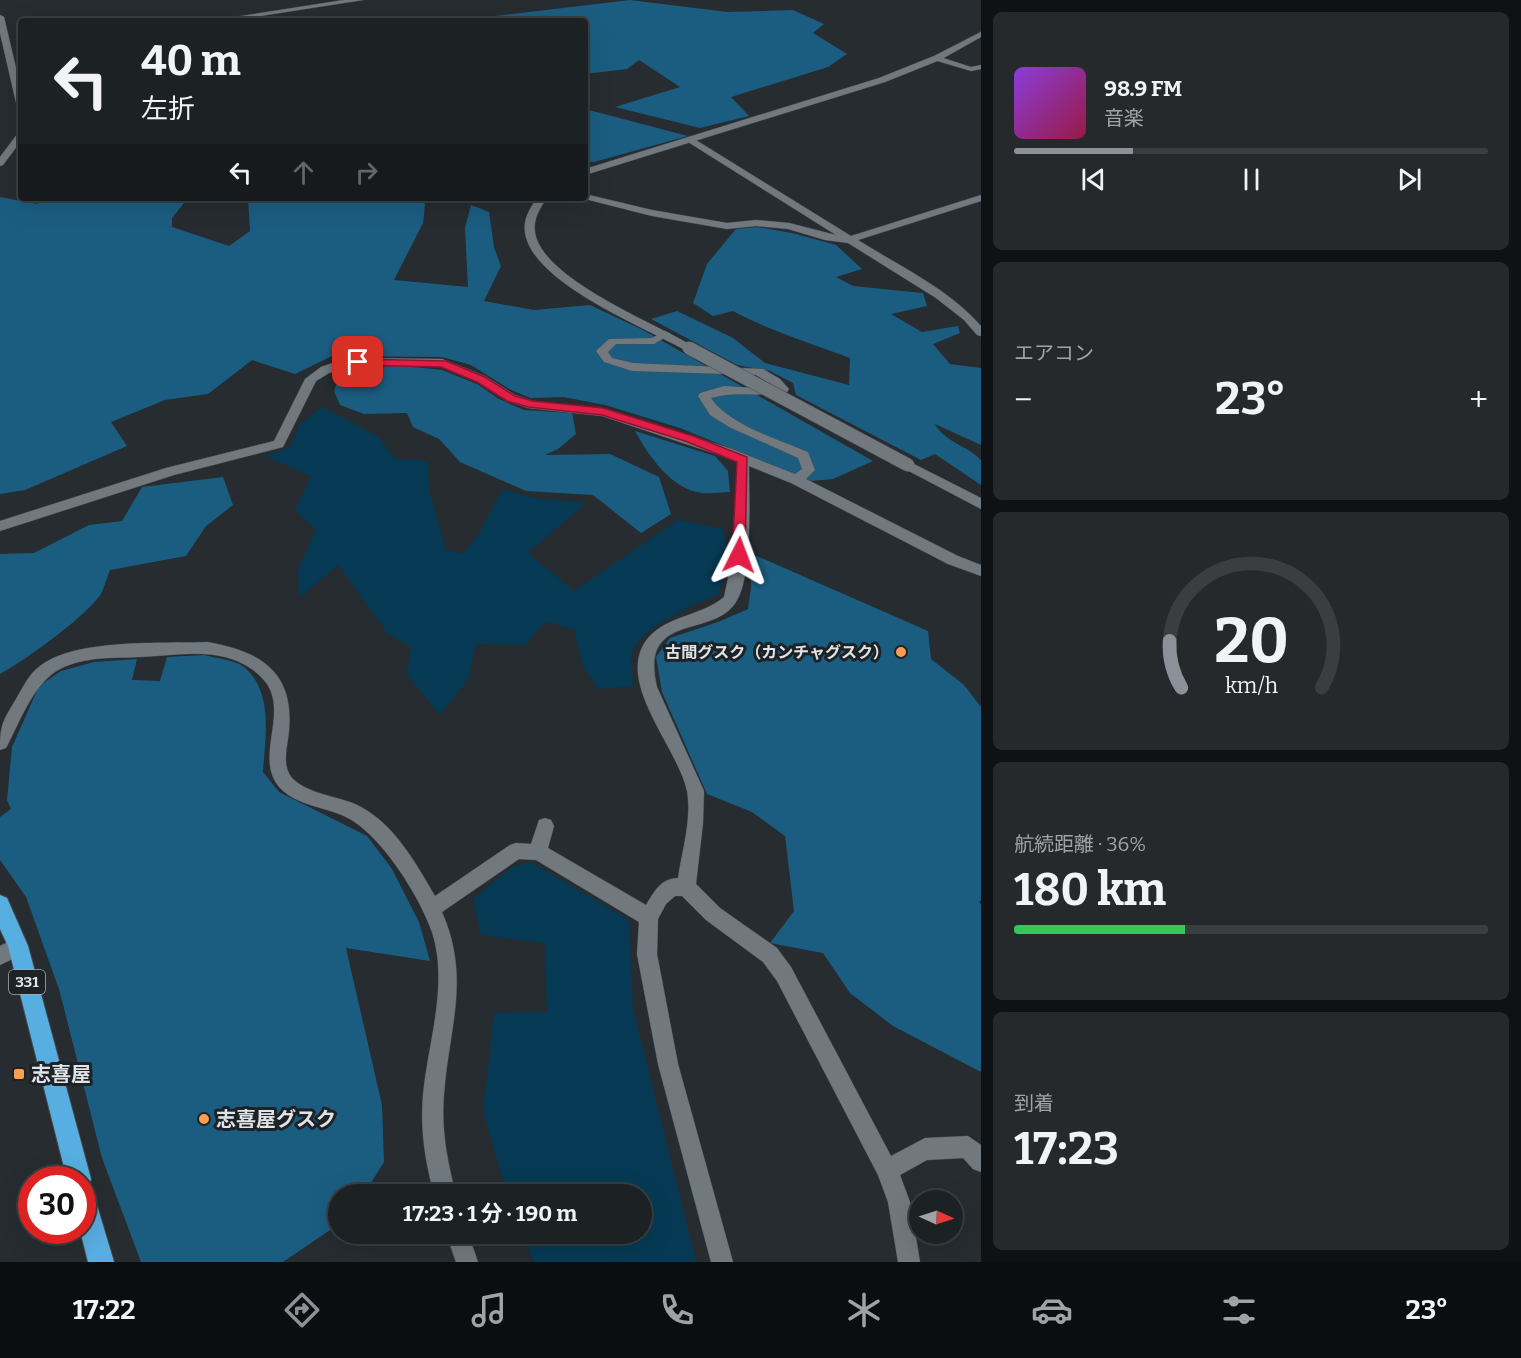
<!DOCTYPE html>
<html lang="ja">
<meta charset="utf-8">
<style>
body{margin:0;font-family:Bitter,"Noto Sans JP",serif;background:#25292c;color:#f1f3f6;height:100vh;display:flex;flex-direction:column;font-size:22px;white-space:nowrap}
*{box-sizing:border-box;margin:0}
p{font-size:20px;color:#a0a3a6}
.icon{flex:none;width:33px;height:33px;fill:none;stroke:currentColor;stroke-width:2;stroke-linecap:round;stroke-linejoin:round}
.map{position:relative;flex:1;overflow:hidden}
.side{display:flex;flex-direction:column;gap:12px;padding:12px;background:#0f1214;width:540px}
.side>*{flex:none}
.banner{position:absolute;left:18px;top:18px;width:570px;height:183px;border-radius:6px;box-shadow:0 6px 24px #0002,0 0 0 2px #3a3e41;background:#1c2124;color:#f1f3f6;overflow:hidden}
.needle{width:39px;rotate:93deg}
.tools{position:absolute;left:909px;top:1190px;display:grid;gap:12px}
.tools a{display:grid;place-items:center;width:54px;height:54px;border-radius:50%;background:#1c2124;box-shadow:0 6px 24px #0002,0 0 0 2px #3a3e41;font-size:30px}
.speed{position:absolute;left:18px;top:1166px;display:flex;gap:12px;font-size:30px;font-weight:700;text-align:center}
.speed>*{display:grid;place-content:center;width:78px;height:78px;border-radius:50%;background:#1c2124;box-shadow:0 6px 24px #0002,0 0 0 2px #3a3e41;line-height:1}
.speed .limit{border:9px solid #d22;background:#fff;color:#111}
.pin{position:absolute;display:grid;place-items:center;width:51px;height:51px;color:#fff;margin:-26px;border-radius:12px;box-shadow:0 3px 9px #0006}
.me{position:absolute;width:66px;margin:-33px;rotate:3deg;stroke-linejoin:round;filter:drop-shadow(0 0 4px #0008)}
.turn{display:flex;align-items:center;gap:21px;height:126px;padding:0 24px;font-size:27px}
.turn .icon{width:78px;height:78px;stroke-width:2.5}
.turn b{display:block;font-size:42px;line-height:51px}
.lanes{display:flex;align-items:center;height:57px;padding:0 24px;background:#0003;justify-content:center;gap:30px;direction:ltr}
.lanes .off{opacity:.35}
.big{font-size:45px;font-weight:700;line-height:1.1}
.side .tile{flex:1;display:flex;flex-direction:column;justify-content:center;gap:9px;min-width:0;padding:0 21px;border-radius:9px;background:#25292c}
.side .dial{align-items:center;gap:0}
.dial svg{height:156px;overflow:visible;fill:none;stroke:#3a3e41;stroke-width:7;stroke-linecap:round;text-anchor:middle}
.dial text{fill:#f1f3f6;stroke:none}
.song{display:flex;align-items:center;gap:18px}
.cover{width:72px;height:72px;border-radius:9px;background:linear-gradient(135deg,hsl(270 70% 55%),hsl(340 70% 35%))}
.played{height:6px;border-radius:3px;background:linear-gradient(90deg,#8c9099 25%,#3a3e41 25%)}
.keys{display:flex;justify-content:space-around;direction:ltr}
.heat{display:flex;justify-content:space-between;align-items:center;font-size:33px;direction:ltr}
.charge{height:9px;border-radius:4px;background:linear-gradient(90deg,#34c759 36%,#3a3e41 0)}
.trip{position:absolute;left:328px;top:1184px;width:324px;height:60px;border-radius:30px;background:#1c2124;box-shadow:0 6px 24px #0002,0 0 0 2px #3a3e41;font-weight:700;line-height:60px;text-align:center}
.tabs{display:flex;height:96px;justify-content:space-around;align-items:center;background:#0b0d0e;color:#a0a3a6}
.tabs .icon{width:42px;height:42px}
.tabs .current{color:#8c9099}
.tabs b{font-size:27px;color:#f1f3f6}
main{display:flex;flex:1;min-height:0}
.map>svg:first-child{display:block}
.green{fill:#063a54}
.forest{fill:#1b5d81}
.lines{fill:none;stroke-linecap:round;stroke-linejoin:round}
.minor-casing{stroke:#454a4e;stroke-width:1}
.tertiary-casing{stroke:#454a4e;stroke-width:1}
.trunk-casing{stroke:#454a4e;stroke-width:2}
.minor{fill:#72797e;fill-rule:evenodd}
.tertiary{fill:#72797e;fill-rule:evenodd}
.trunk{fill:#57aee0;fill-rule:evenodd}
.tertiary-bridge-casing{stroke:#454a4e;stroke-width:14;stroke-linecap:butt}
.tertiary-bridge{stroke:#72797e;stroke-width:13}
.route{fill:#e11d48;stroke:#92132f;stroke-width:1.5}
.poi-dot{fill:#fb9e52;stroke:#1c2226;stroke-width:2}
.labels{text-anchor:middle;stroke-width:6;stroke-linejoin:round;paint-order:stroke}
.shield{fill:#1c2226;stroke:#a5aaad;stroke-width:1.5}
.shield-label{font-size:15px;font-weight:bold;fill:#e0e4e7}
.poi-label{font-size:16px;font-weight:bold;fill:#e0e4e7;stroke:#1c2226;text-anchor:end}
.near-poi-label{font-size:20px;font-weight:bold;fill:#e0e4e7;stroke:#1c2226;text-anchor:start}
</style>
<main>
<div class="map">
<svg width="981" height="1262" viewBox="0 0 981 1262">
<rect width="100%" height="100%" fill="#262c30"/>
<g class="green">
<path d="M322,407L379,437L395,459L428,461L429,490L446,550L463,554L476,538L503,489L533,498L586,503L528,553L574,591L678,520L723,529L727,556L719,594C696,604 639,627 632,653C630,662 633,676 633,686L598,689L583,666L574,629L545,622L525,645L476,644L468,679L440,715L407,675L411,647L388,634L338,565L299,598L298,569L316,530L295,510L311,476L266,457L291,446L299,425Z"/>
<path d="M531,862L629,920L633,1009L696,1262H534L522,1233H642V1194H507L483,1111L494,1013L547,1012L545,943L481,935L473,899L512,867Z"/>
</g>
<g class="forest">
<path d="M630,0L727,12L793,10L824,24L813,33L847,54L828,67L731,97L749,116L700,128L615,107L680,87L639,60L627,69L585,74V21H452Z"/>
<path d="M585,108V109L688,136L594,162H585Z"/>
<path d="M0,197L37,204L44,198H188L172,218V227L229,246L250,231L248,198H416L425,204L423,223L394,280L468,287L465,228L471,205L489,212L494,247L501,266L484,301L534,310L590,305L643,330L873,461L833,479L811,481L680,428L605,405L563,397L531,398L511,390L471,365L442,357L332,356L295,374L252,360L208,394L165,400L111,422L127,446L25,490L0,494Z"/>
<path d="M757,227L792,233L836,245L862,269L836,277L853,286L923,293L927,306L891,314L922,332L958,326L960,333L933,344L950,364L981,368V445L935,424C943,441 968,446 981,460V485L935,454L921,460L796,395L793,383L770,371L737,365L651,319L677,311L733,338L765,363L849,385L850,358C811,343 770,331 733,311L713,316L693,303L707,264L736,229Z"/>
<path d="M403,366L442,370L477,384L499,399L524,410L572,413L576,434L558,449L545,455L610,454L659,477L671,514L641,533L593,495L526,491L460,462L439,439L413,427L407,413L364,414L340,405L334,391L340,372L361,367Z"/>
<path d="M635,431L715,456L728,471L730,492C721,492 711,494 702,493C672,490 648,455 635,431Z"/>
<path d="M223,477L233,505L206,526L186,556L110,570C107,577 105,585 102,592C90,614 23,662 0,674V554L34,553L89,525L122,521L142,487Z"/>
<path d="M750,553L928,631L931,659L964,685L981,707V900L979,902L981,905V1072L893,1026L850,993L823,953L770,943L794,911L785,836L752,812L707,794L662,692L656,657L670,638L718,622L748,609L751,587Z"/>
<path d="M204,655C215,658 235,660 244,667C274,692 265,738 263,772L279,792L367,836L392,869L419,922L430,961L346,948L382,1105L384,1162L364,1194H339V1224L283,1262H141L102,1158L59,989L26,897L0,860V817L11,809L7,800L12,747L39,686L61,671L94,662L137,659L132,680L160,681L167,657Z"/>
</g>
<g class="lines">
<defs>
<g id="minor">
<path d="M344,0H363L228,21H209Z"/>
<path d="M0,15L4,17L21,89V110L17,107L0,33Z"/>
<path d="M937,56L971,67L981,65V69L971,71L934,60L933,58Z"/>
<path d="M21,132V141L3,165L0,166V157L18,133Z"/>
<path d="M691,137L851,236L981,195V201L858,240C899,266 949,289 981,326V336L977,335L964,320L936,298L848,243L825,240L788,229L756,226L727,229L652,216L581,198H585V194L652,210L727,223L756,220L789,223L836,235L688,142L687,140Z"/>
<path d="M665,331L671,334L654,344H616L608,352L612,358L633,363L763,369L780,379L789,389L787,392C762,398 736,390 711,398C729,425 778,439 808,452L815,470L806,479L958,556L981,565V576L948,564L791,483L749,466C749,499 753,576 736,602C713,639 639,611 657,687L704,791L703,823L696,884L720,908L777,948L791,967L891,1156L925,1138L968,1136L981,1145V1172L973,1169L963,1158L927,1160L900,1175L910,1202L920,1262H898L888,1202L878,1175L777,981L763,962L706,920L682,896H675L666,904L658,919L657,954L678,1064L733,1262H711L658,1064L637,954L639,922L536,860L519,859L442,912C471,978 449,1027 444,1094C441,1128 447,1161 456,1194H434C425,1161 420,1129 423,1095C428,1042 449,985 432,932C420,897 380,832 344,816C324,807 297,805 281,789C253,760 288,716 267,684C257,670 241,661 225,657C198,650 167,656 139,657C123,658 105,657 89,660C76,662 62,666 51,675C30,692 19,724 6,748L0,750C0,724 3,721 16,699C23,687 29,674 40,666C76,638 162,644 207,642C265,652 297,675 288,739C286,751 283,768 292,778C308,794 336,796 355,804C393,821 415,862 435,896L510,845L516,843L531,844L539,820L545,818L551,820L554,826L548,848L646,905C654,892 661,878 678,878C682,851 692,819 687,791C678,747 613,681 648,638C668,615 702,616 724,597L733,555L737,461L602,416L528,408L507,401L477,382L440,366H358L329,373L316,381L283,447L174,475L0,531V521L166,468L274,441L305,379L321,367L338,361L358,358L442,359L485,376L515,395L533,401L607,409L732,449L795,474L802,469L798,458L729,427L710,415L698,396L700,393L724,386L755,388L774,386L756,375L632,371L604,362L596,351L609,339L652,338Z"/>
<path d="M18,937L25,939L27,946L25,953L0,965V946Z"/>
<path d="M446,1233H468L478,1262H456Z"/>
</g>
<g id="tertiary">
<path d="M981,32V37L940,60L885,82L585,175V169L879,78L934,56Z"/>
<path d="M537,198H547C540,208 533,219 535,232C541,278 654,323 693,346V350H685C644,327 531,282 525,232C523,219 530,208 537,198Z"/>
<path d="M908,461L981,498V509L903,468L902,465L903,462Z"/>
</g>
<path id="trunk" d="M0,895L7,898L28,946L91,1179L90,1182L114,1262H88L80,1230H82V1179H67L8,946L0,929Z"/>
</defs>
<use href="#minor" class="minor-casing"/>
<use href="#tertiary" class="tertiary-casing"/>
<use href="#trunk" class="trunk-casing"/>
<use href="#minor" class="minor"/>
<use href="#tertiary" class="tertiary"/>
<use href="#trunk" class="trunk"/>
<defs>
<path id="tertiary-bridge" d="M689,348L908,465"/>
</defs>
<use href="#tertiary-bridge" class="tertiary-bridge-casing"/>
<use href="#tertiary-bridge" class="tertiary-bridge"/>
</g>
<path class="route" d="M358,359L446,361L485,377L515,396L533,401L603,408L693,436L747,457L745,555L739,560L732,555L737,462L685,441L602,415L528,407L507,401L477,382L441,367L354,365L353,362Z"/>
<g class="poi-dot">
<circle cx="901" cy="652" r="6"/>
<rect x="13" y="1068" width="12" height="12" rx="3"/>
<circle cx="204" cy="1119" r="6"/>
</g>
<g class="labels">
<rect class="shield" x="9" y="970" width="36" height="24" rx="4.5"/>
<g class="shield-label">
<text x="27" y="987">331</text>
</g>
<g class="poi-label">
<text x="889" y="658">古間グスク（カンチャグスク）</text>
</g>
<g class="near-poi-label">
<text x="31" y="1081">志喜屋</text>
<text x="216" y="1126">志喜屋グスク</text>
</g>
</g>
</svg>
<div class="tools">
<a><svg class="needle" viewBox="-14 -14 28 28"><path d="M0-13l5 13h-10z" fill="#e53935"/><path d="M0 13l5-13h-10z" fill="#a0a3a6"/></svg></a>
</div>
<div class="speed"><div class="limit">30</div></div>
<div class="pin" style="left:358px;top:362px;background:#d93025"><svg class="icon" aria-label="arrive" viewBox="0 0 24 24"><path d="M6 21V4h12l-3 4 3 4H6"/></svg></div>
<svg class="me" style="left:739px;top:555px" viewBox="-20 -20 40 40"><path d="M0-17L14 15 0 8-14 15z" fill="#e11d48" stroke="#fff" stroke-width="4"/></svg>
<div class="trip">17:23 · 1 分 · 190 m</div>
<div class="banner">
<div class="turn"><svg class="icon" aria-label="left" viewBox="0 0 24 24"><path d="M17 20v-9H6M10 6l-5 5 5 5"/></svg><div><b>40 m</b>左折</div></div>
<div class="lanes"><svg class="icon" aria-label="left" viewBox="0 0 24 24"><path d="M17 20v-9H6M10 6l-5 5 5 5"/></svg><svg class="icon off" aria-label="ahead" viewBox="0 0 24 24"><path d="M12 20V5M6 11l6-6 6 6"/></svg><svg class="icon off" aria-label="right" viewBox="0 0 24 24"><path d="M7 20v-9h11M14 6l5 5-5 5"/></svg></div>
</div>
</div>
<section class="side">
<div class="tile">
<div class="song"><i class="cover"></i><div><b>98.9 FM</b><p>音楽</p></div></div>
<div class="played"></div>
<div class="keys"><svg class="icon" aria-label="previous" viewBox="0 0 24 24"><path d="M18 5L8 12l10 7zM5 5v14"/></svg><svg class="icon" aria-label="pause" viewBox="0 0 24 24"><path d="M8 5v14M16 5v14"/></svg><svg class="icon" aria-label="next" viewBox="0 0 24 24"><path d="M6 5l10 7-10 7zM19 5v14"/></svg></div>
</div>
<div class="tile"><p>エアコン</p>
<div class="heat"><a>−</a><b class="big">23°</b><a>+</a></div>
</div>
<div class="tile dial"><svg viewBox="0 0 100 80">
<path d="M14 69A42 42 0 1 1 86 69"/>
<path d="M14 69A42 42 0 0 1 8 45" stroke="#8c9099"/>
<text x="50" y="56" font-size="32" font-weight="700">20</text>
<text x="50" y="72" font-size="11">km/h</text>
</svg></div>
<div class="tile"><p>航続距離 · 36%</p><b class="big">180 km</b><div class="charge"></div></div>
<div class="tile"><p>到着</p><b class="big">17:23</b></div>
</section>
</main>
<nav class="tabs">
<b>17:22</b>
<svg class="icon current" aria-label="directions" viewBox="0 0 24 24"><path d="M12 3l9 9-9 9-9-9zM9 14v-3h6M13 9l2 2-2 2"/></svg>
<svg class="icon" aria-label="music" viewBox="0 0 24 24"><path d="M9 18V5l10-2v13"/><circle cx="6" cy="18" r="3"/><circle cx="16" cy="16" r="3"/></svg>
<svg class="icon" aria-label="phone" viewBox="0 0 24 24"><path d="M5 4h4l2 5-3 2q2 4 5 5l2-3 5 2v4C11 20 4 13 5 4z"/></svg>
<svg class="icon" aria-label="climate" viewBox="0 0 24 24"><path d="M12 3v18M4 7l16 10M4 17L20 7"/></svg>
<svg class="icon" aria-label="car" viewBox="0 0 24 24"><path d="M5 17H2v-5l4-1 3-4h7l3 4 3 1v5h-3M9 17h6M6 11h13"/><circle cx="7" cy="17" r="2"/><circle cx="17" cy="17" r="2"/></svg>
<svg class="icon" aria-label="filters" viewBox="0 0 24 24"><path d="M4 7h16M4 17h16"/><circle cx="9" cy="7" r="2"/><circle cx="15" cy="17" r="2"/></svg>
<b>23°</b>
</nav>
